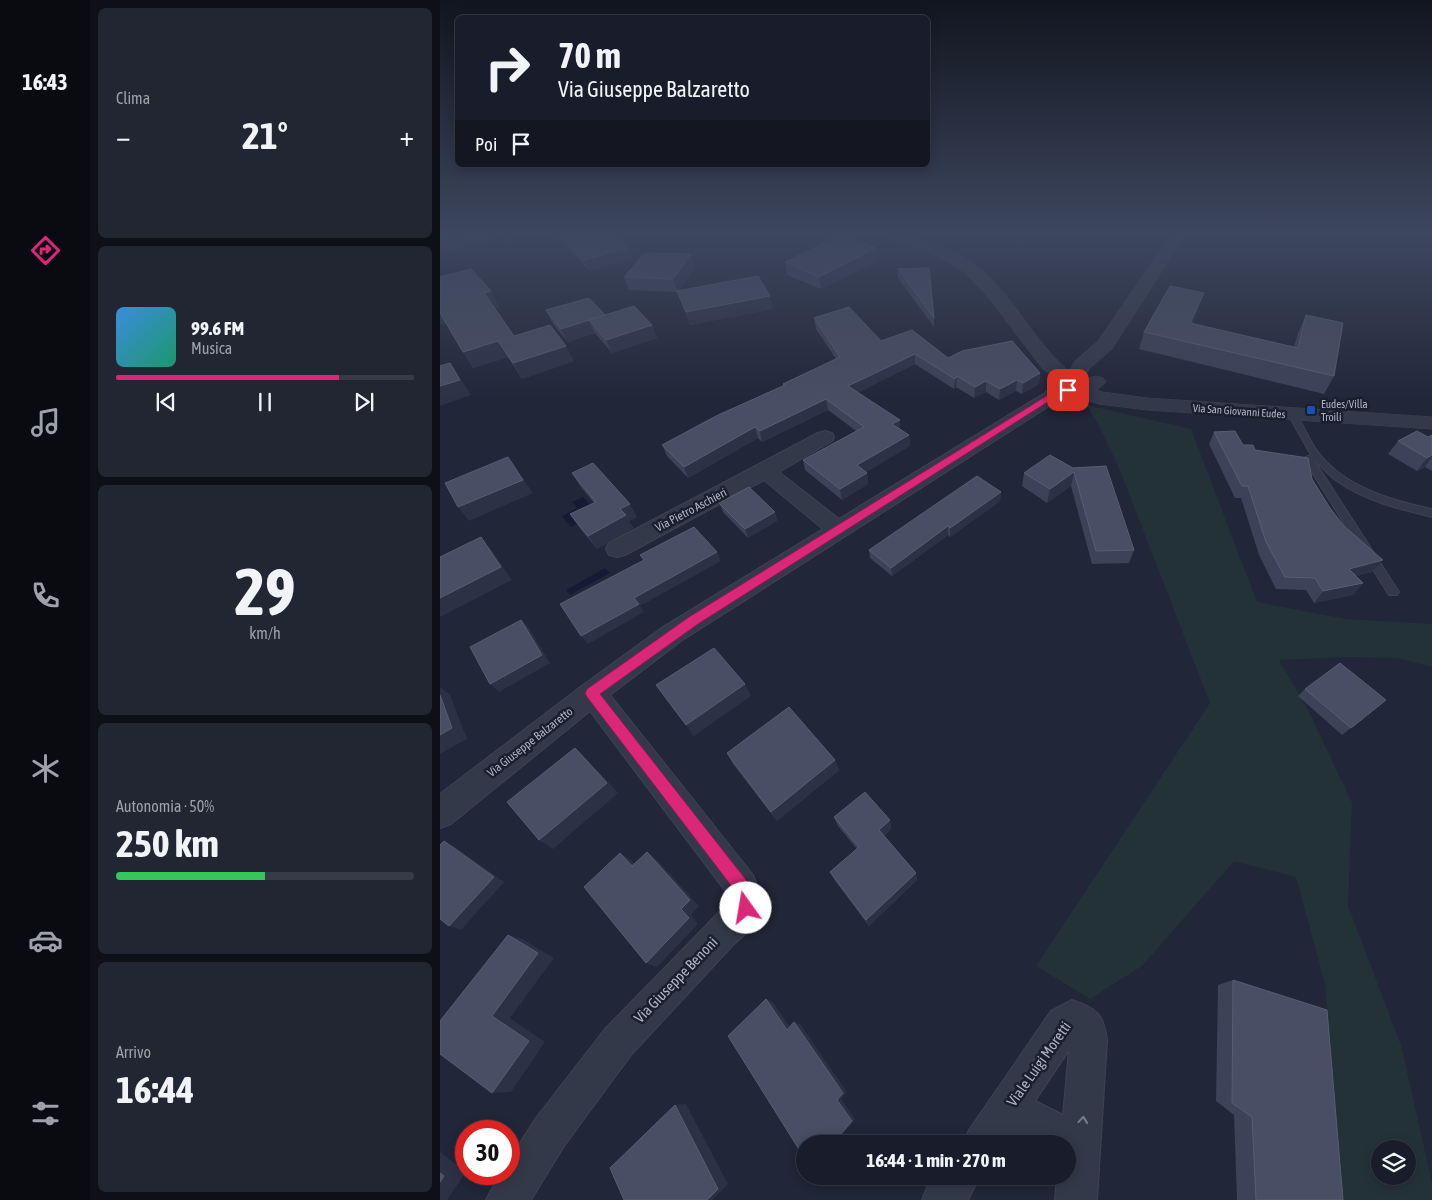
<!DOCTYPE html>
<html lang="it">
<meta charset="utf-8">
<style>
body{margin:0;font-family:"Asap Condensed",sans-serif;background:#222532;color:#f1f3f6;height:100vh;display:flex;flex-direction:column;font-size:19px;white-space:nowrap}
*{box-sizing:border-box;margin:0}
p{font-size:16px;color:#9fa1a8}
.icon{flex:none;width:28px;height:28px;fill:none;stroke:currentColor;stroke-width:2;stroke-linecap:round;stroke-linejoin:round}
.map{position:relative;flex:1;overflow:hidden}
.drawer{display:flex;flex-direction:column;gap:8px;padding:8px;background:#0e0f17;width:350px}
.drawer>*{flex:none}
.hud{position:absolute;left:15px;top:15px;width:475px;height:152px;border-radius:8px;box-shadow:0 2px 12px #0003,0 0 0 1px #373a47;background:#191c2a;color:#f1f3f6;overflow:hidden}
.tools{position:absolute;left:931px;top:1140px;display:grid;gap:10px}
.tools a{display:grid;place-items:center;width:45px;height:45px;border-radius:50%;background:#191c2a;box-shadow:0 2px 12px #0003,0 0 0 1px #373a47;font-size:25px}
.speed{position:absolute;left:15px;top:1120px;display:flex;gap:10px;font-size:25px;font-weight:700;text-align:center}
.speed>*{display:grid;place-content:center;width:65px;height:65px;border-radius:50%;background:#191c2a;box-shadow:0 2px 12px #0003,0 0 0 1px #373a47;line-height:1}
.speed .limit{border:8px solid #d22;background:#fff;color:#111}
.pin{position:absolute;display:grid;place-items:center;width:42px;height:42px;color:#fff;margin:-21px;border-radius:10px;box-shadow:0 2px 8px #0006}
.me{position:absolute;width:55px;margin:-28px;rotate:347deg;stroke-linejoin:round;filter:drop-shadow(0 0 4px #0008)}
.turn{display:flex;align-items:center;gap:18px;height:105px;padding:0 20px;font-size:22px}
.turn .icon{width:65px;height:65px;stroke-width:2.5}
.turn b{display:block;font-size:35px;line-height:42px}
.then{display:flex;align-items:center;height:48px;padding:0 20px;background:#0003;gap:10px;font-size:19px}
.big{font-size:38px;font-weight:700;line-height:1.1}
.drawer .widget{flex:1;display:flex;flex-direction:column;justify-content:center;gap:8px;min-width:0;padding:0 18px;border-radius:8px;background:#222532}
.drawer .dial{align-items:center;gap:0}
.dial b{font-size:65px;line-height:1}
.song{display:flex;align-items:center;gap:15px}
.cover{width:60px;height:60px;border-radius:8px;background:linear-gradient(135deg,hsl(210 70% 55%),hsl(160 70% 35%))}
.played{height:5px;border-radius:2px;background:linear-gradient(90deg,#db2777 75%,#373a47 75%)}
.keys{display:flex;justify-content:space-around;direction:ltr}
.heat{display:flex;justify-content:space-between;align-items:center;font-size:28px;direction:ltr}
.charge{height:8px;border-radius:4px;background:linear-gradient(90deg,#34c759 50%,#373a47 0)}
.trip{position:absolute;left:356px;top:1135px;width:280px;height:50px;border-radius:25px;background:#191c2a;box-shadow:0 2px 12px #0003,0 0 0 1px #373a47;font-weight:700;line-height:50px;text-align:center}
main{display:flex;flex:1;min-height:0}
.tabs{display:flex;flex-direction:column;width:90px;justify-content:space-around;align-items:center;background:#0a0b11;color:#9fa1a8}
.tabs .icon{width:35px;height:35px}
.tabs .active{color:#db2777}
.tabs b{font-size:22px;color:#f1f3f6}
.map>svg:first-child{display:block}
.green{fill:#233239;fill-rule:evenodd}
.water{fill:#151b35}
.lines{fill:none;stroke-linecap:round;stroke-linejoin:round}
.service-casing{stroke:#3e4252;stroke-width:2}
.minor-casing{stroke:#3e4252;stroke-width:2}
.tertiary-casing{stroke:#3e4252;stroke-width:1}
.service{fill:#343949;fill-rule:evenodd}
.minor{fill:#343949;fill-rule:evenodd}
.tertiary{fill:#343949;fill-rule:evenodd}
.wall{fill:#3c4257}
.shaded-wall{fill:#2c3146}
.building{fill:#484e63;stroke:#585e72}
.oneway{stroke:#787c8d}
.route{fill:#db2777;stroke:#8e194d}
.transit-dot{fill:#1a4fb4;stroke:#1a1e2d;stroke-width:2}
.labels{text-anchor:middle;stroke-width:5;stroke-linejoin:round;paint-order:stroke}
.far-poi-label{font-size:11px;fill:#afb3c5;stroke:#1a1e2d;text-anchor:start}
.far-street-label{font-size:11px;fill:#afb3c5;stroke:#1a1e2d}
.street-label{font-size:12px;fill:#afb3c5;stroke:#1a1e2d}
.near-street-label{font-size:15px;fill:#afb3c5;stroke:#1a1e2d}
</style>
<main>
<nav class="tabs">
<b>16:43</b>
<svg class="icon active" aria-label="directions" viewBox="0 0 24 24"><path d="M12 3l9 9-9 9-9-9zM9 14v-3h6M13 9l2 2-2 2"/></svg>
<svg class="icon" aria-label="music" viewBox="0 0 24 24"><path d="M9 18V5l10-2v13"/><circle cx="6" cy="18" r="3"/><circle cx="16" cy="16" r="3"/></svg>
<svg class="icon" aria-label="phone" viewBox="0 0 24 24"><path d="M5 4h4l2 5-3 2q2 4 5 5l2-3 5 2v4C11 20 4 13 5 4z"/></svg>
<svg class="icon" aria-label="climate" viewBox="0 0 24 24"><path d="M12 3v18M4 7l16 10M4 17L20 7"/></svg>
<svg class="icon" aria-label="car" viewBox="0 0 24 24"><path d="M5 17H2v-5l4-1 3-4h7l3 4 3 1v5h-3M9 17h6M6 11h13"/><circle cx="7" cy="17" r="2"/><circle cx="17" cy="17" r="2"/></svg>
<svg class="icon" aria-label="filters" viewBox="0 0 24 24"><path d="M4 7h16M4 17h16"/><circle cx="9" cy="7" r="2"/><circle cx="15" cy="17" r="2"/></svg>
</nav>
<section class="drawer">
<div class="widget"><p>Clima</p>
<div class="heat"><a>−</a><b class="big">21°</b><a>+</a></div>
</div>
<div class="widget">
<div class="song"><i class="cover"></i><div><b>99.6 FM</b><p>Musica</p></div></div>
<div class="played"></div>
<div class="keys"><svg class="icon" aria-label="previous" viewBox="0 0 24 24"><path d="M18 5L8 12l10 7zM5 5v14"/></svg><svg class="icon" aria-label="pause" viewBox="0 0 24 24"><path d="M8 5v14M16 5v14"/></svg><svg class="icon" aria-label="next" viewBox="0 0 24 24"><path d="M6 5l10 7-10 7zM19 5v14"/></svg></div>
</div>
<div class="widget dial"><b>29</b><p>km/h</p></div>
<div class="widget"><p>Autonomia · 50%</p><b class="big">250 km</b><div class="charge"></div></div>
<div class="widget"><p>Arrivo</p><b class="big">16:44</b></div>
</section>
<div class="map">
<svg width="992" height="1200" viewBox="0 0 992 1200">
<rect width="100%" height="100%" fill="#212638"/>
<path class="green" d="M647,405L751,429L817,602L906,619L992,624V667L957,658L911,657L839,660L871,716L912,803L908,906L961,1045L992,1183V1200H899L885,984L856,877L794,861L702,966L650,999L596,966L770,703L679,468L658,424ZM940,1149H968V1176H940Z"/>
<g class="water">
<path d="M143,497L152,507L145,520L131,527L122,516L137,508L132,502Z"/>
<path d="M165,568L170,573L130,595L126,590Z"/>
</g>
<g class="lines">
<defs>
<path id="service" d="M852,411L856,414C864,426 869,440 877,451C904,487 950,500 992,509V517C959,509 925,501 897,481C888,475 882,466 874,460L957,589L959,592L957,595H949L863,458L871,455L848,414Z"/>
<g id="minor">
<path d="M0,235H11L18,245L16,248H6Z"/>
<path d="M630,375L636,376L639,380L617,401L241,641L170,695L313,875C328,911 323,919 294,944L191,1055L124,1146L91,1200H46L60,1174H69V1160L96,1118L165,1029L290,901L289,896L150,711L11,824L0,828V794L143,685L223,627L383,529L324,480L185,555L177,557L169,555L166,549L169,543L378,433L385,431L392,433L394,437L392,441L339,472L399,519L605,393L624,376Z"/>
<path d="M632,1000C656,1008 664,1014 667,1040L657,1200H615L617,1176H628V1144H596L588,1138L571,1137L567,1144H523L529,1130L611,1011ZM629,1050L623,1115L595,1101Z"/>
<path d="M495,1176H540L528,1200H482L488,1185Z"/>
</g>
<g id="tertiary">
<path d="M31,235H56L54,238L0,253V243Z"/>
<path d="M448,235C468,235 478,239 496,246C509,250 523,256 534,264C573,292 592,341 629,371L635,361L658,341L731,235H745L672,349L650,368L646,375L637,376L642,380L656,376L663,378L666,382L657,390L662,392L707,398L992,417V429L707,410L659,404L643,399L636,392L626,387L602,368L545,293L523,271L497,256L450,238Z"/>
</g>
</defs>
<use href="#service" class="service-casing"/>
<use href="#minor" class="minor-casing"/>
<use href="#tertiary" class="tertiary-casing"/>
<use href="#service" class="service"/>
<use href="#minor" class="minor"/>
<use href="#tertiary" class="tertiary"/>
</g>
<g class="wall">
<path d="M116,235H174L192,259L149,271Z"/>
<path d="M437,261L381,289L347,275L345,262Z"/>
<path d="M255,267L238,291L333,309L250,325L238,292L189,290L184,277Z"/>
<path d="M458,269L494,318V327L458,278Z"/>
<path d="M0,277L59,306L54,308L74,336L134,361L82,379L68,357L33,368L6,323L0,324Z"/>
<path d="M106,310L165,315L212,325L217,338L172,353L155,333L128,342L113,324Z"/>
<path d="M758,310L752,324L854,347L858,333L866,315L894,376L884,394L699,349L704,332Z"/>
<path d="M374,318L441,341L508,358L600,373L599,384L582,394L576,391L559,400L546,392L534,398L516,387L514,389L475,364L418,392L460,429L469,435L470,446L426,472L427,473L428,484L402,500L365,470L363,460L416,431L388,410L322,442L318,438L248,478L227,456L222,445L344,386L343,384L396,359L376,329Z"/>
<path d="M774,432L803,445L815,450L872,479L890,508L904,526L932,572L916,576L923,583L913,595L874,603L866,590L836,589L819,555L801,498H795L769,444Z"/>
<path d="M992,435V471L985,467L977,471L948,454L958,441L988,437Z"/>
<path d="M633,468L694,550L689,563L652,564L631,486L607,503L582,486L584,473Z"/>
<path d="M132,473L197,517L189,521L193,528L157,549L139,527L130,514L154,503L140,486Z"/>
<path d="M561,492L560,501L510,537L508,535L452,576L430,558L429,550Z"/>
<path d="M279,503L335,512L337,521L308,538L283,512Z"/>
<path d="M865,689L946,700L902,735L858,696Z"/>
<path d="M287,753L395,760L399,770L337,821L293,764Z"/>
<path d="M394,817L450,820L451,829L444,836L476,873L477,880L429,926L394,879L390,872L417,849L398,826Z"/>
<path d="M793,980L903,1200H797L794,1115L776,1101L778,985Z"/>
</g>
<g class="shaded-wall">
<path d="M188,248L192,259L149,271L144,260Z"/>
<path d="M436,248L437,261L381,289L379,277Z"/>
<path d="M251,254L255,267L238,292L233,279Z"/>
<path d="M51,291L59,306L53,308L44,293Z"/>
<path d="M764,293L758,310L744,341L750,323Z"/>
<path d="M330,296L333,309L250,325L246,312Z"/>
<path d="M0,312L7,322L0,324Z"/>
<path d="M165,315L170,328L149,320L155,333L128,342L121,329Z"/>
<path d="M212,325L217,338L172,353L166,340Z"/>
<path d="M58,341L68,357L33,368L23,352Z"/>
<path d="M126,346L134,361L82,379L73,363Z"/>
<path d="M475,354V364L410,397L408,386Z"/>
<path d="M10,363L31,395L0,406V386Z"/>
<path d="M600,373L599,384L582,394L583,383Z"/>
<path d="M517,376L516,387L514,389L515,379Z"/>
<path d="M577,380L576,391L559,400L560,389Z"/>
<path d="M546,381V392L534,398L535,387Z"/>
<path d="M386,399L388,410L322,442L320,431Z"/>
<path d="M460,420V431L452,424Z"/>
<path d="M315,427L318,438L248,478L244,467Z"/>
<path d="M469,435L470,446L419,476L417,465Z"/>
<path d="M992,455V457L985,467L977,471L987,458Z"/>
<path d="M68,457L93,493L29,521L18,507Z"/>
<path d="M634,472L631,486L607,503L610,489Z"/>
<path d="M427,473L428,484L402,500L400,489Z"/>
<path d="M561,492L560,501L510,537V528Z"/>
<path d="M190,504L197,517L189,521L193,528L157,549L148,536L180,509Z"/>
<path d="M335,512L337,521L308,538L305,529Z"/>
<path d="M508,526V535L452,576L451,568Z"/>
<path d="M41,537L52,551L72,580L0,617V598Z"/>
<path d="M277,552L281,561L200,606L204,612L148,644L141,636L194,598Z"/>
<path d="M943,560L932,572L899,581L909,569Z"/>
<path d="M923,583L913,595L874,603L883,591Z"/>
<path d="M81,620L89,628L110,663L59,692L50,684Z"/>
<path d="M305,684L311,696L254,736L246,725Z"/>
<path d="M0,687L10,695L27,739L0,754Z"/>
<path d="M135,748L146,758L178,793L113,849L99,840Z"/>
<path d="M395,760L399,770L337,821L331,812Z"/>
<path d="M450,820L451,829L441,838L439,830Z"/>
<path d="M4,841L15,847L64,882L21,930L9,926Z"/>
<path d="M207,852L217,860L259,906L251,915L258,924L217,967L206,963L241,909Z"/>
<path d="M180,853L192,861L203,874L192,866Z"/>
<path d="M476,873L477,880L429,926L426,920Z"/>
<path d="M68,935L84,940L114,958L70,1018L105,1042L71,1092L52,1093V1016Z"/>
<path d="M326,999L333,1002L353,1032L347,1030Z"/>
<path d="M354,1022L360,1024L407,1092L401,1099L415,1119L395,1144H392L397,1100Z"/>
<path d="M246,1104L288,1184L272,1200H267L235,1105Z"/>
<path d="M0,1152L26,1172L7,1200H0Z"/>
</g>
<g class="building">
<path d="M121,235H174L188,248L144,260Z"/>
<path d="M402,235L436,248L379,277L345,262Z"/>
<path d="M205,253L251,254L233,279L184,277Z"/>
<path d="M489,268L494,318L458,269Z"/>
<path d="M31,269L51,291L44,293L74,336L110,325L126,346L73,363L58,341L23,352L0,313V277Z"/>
<path d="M318,276L330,296L246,312L237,291Z"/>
<path d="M730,286L764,293L750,323L858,348L866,315L903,323L894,376L704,332Z"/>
<path d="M149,298L165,315L121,329L106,310Z"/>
<path d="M194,306L212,325L166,340L149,320Z"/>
<path d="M409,307L441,341L472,330L508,358L522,351L572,341L600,373L583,383L577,380L560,389L546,381L535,387L517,376L515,379L475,354L408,386L460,420L452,424L469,435L417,465L427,473L400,489L363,460L424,427L386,399L320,431L315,427L244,467L222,445L276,416L345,385L343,384L400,357L374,318Z"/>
<path d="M10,363L20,380L0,386V366Z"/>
<path d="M795,431L803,445H813L815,450L868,458L872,479L890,508L904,526L943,560L909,569L923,583L883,591L875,578L845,577L826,542L808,486H802L774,432Z"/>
<path d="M977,431L988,437L992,435V455L987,458L958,441Z"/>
<path d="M610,455L633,468L666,466L694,550L656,551L634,472L610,489L584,473Z"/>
<path d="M68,457L83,480L18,507L5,483Z"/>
<path d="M153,463L190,504L180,509L186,515L148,536L130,514L156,502L132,473Z"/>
<path d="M537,476L561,492L510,528L508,526L451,568L429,550Z"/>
<path d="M309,487L335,512L305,529L279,503Z"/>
<path d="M254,527L277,552L194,598L199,604L141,636L120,604L204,560L200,555Z"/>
<path d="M41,537L61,567L0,598V557Z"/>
<path d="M81,620L102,655L50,684L30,647Z"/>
<path d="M274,648L305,684L246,725L216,685Z"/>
<path d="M900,663L946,700L911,728L865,689Z"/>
<path d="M0,695L12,728L0,735Z"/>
<path d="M349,707L395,760L331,812L287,753Z"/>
<path d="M135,748L167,783L99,840L67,802Z"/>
<path d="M425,792L450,820L439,830L476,873L426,920L390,872L419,847L394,817Z"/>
<path d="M4,841L54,877L9,926L0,919V845Z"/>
<path d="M207,852L250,900L241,909L249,918L206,963L144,887L180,853L192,866Z"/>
<path d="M68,935L98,953L52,1016L89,1041L52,1093L0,1054V1021Z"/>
<path d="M793,980L887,1010L903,1200H816L812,1117L792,1103Z"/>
<path d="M326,999L347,1030L354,1022L403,1093L397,1100L412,1121L392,1144H365V1159L288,1036Z"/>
<path d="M235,1105L278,1189L267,1200H184L170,1168Z"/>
<path d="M0,1173L4,1176L0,1182Z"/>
</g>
<defs><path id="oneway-chevron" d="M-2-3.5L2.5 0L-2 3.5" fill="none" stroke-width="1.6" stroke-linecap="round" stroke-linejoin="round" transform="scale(1.25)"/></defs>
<use class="oneway" href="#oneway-chevron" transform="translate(643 1120) rotate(-85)"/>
<linearGradient id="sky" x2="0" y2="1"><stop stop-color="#12151f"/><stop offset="0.58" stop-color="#3d475e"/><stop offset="1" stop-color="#3d475e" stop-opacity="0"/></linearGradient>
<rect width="992" height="403" fill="url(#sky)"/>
<path class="route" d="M628,387L632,390L631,392L614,398L258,624L160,694L307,881C314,893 317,900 311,913L306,916L300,913C297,905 300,900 296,892L147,697L145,693L147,689L249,617L608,395Z"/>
<rect class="transit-dot" x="866" y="405" width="10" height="10" rx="2.5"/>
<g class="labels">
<g class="far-poi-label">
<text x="881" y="408">Eudes/Villa<tspan x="881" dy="13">Troili</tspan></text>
</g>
<g class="far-street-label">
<text transform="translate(799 411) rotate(4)" y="4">Via San Giovanni Eudes</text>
</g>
<g class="street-label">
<text transform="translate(251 510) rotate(-28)" y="4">Via Pietro Aschieri</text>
<text transform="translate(90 742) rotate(-38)" y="4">Via Giuseppe Balzaretto</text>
</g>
<g class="near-street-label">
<text transform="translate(236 980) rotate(-46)" y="5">Via Giuseppe Benoni</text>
<text transform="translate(599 1064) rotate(-55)" y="5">Viale Luigi Moretti</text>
</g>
</g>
</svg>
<div class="tools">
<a><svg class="icon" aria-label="layers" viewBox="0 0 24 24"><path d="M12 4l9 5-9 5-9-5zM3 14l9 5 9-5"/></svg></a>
</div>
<div class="speed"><div class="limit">30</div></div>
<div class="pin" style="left:628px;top:390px;background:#d93025"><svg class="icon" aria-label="arrive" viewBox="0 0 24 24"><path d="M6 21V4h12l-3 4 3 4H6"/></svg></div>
<svg class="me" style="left:306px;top:908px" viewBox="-20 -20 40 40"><circle r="19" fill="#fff"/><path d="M0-13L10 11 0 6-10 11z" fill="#db2777"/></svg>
<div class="trip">16:44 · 1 min · 270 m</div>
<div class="hud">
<div class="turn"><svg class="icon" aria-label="right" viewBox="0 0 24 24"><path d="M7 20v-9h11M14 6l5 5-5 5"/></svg><div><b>70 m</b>Via Giuseppe Balzaretto</div></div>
<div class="then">Poi<svg class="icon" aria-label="arrive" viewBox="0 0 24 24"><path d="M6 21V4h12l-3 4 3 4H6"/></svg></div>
</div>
</div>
</main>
